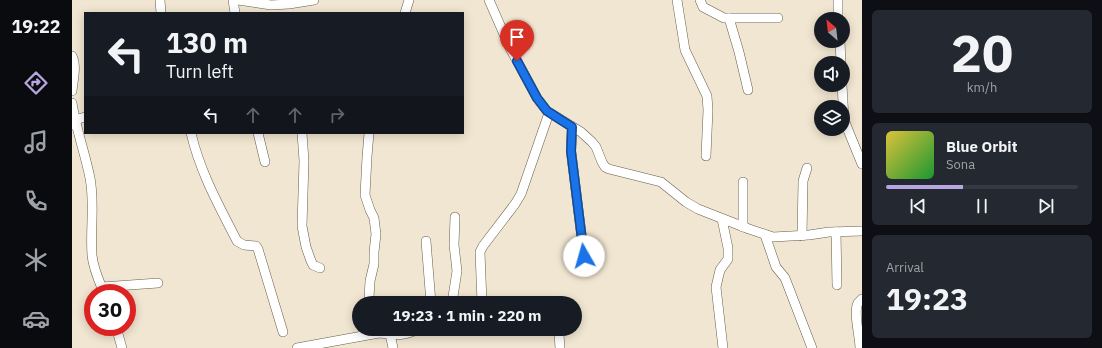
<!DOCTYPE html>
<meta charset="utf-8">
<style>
body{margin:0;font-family:"IBM Plex Sans",sans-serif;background:#242831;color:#f1f3f6;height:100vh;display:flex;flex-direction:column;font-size:15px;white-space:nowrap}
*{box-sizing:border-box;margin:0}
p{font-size:13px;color:#9ea1a6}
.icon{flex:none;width:22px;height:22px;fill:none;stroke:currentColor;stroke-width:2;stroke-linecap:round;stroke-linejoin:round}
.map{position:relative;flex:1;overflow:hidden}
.sheet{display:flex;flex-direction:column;gap:10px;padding:10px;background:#0d0f14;width:240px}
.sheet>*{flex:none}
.guide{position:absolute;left:12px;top:12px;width:380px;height:122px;border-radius:0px;box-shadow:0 2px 10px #0003;background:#171b24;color:#f1f3f6;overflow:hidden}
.needle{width:26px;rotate:332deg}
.tools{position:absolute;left:742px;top:12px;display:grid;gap:8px}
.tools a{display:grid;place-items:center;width:36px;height:36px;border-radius:50%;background:#171b24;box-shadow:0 2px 10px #0003;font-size:20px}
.speed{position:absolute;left:12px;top:284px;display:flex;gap:8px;font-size:20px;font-weight:700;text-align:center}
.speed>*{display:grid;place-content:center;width:52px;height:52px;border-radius:50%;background:#171b24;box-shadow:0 2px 10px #0003;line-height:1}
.speed .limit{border:6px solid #d22;background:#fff;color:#111}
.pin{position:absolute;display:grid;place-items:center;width:34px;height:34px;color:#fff;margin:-41px -17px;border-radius:50% 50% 50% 0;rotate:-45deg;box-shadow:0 0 4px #0007}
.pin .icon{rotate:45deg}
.me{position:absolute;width:44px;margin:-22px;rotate:353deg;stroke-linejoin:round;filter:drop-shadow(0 0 3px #0008)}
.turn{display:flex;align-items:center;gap:14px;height:84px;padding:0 16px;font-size:18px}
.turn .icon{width:52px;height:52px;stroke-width:2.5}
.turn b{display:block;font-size:28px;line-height:34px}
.lanes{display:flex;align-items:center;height:38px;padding:0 16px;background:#0003;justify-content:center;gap:20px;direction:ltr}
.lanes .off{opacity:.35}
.big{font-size:30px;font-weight:700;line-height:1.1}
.sheet .tile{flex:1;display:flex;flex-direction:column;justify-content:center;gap:6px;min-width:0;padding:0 14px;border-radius:6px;background:#242831}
.sheet .dial{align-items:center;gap:0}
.dial b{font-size:52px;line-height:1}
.song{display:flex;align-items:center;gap:12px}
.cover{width:48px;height:48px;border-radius:6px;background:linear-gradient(135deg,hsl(50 70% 55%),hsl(130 70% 35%))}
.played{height:4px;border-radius:2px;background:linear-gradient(90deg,#b7a6df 40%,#363941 40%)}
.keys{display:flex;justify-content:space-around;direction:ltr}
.trip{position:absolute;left:280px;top:296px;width:230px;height:40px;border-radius:20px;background:#171b24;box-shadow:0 2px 10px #0003;font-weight:700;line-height:40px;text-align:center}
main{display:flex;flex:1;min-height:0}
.tab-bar{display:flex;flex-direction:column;width:72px;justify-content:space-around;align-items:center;background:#090b0e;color:#9ea1a6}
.tab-bar .icon{width:28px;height:28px}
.tab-bar .active{color:#b7a6df}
.tab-bar b{font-size:18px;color:#f1f3f6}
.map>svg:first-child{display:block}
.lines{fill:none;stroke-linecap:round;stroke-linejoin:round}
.minor-casing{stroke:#675d4b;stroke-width:10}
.minor{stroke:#fff;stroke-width:9}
.route-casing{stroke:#114b97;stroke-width:10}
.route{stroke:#1a73e8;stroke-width:7}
</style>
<main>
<nav class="tab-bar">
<b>19:22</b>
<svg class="icon active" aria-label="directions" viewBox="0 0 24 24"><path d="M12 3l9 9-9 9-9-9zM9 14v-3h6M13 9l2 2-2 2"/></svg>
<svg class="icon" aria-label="music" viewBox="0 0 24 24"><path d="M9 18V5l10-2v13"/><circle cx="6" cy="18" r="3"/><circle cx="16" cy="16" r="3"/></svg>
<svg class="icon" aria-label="phone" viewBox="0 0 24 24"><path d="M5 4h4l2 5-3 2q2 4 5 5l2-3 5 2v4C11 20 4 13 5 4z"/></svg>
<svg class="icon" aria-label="climate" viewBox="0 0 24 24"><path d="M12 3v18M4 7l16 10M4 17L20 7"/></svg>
<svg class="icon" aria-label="car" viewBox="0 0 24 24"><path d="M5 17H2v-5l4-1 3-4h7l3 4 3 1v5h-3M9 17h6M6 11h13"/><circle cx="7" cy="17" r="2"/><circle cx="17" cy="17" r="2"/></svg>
</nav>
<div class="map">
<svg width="790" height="348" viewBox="0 0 790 348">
<rect width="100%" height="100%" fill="#f1e6d1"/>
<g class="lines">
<defs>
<g id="minor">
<path d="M88,0L89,13"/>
<path d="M161,0L163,13"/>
<path d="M166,0L199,5L217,4L242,0"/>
<path d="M417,0L438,48L465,98L475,111L509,132L520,142L524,147L530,162L533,167L537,169L589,182L614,202L626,209L677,229L701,237L737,235L757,232L790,231"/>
<path d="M605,0L613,50L635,96L636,110L634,156"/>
<path d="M628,0L631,7L652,18H706"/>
<path d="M766,0V19"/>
<path d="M333,13L337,0"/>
<path d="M657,18L667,52L676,90"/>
<path d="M768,41L769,63"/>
<path d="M0,56C5,66 1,80 0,91"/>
<path d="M770,85L772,119L776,130L790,164"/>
<path d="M0,103C4,129 13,153 18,178C23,204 18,229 20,255C21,268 27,281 32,293"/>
<path d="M1,125L3,120L13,117"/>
<path d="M500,127L499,151L512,256"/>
<path d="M119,133C128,172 147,206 165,241L172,245L184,246L186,249L211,332"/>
<path d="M186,133L193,162"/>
<path d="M230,133L232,161L230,226L234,247L239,261L241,265L248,268"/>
<path d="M671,182V227"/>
<path d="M650,219L656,248V259L648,270L644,287L651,348"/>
<path d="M764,232L765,285"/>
<path d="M693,235L704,267L713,278L740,348"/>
<path d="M730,236L731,181L735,168"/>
<path d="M354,241L359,303"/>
<path d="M30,287L86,283"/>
<path d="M297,298L298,281L302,264V252L304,234L302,218L298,210L293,195L295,157L297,133"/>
<path d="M380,303L385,271L382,245L383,217"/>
<path d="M410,303L408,252L411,246L443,204L449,194L477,113"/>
<path d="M44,327L50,348"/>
<path d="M318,334C329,336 337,333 347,329"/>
<path d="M487,334L488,348"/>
<path d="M225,348L307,333L318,334L321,348"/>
<path d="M788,348C788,337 781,312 786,303C787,302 789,300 790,299"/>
</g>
</defs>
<use href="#minor" class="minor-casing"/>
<use href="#minor" class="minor"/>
</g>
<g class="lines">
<defs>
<path id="route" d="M445,61L465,98L475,111L500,127L499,151L512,256"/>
</defs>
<use href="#route" class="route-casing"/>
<use href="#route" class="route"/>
</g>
</svg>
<div class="tools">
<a><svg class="needle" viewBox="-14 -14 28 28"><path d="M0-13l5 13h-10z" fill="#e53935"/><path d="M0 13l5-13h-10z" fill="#9ea1a6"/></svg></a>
<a><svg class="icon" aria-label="sound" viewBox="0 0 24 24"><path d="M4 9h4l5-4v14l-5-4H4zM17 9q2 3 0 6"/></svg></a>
<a><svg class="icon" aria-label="layers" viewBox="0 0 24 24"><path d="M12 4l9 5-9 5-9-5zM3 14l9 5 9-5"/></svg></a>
</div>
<div class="speed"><div class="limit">30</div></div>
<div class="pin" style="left:445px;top:61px;background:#d93025"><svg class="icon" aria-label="arrive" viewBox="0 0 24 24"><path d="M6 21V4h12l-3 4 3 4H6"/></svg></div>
<svg class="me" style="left:512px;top:256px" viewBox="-20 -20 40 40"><circle r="19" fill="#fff"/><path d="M0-13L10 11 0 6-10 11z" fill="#1a73e8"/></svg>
<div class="trip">19:23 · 1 min · 220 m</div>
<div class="guide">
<div class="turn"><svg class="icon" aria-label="left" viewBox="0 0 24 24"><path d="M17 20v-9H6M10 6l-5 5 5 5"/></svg><div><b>130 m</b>Turn left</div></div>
<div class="lanes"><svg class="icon" aria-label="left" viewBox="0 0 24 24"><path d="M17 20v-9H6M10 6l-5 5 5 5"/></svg><svg class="icon off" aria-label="ahead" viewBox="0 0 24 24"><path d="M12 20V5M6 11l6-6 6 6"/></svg><svg class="icon off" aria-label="ahead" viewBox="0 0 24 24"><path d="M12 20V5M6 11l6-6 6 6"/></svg><svg class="icon off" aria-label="right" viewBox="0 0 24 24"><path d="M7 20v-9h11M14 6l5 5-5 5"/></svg></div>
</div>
</div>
<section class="sheet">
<div class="tile dial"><b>20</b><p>km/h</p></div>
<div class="tile">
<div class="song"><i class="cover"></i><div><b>Blue Orbit</b><p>Sona</p></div></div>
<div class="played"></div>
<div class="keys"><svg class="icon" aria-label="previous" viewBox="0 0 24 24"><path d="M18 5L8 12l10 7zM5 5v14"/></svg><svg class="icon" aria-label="pause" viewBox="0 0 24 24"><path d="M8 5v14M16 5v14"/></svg><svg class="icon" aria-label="next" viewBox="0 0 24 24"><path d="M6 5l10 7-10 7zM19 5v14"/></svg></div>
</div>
<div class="tile"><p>Arrival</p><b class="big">19:23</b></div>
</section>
</main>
